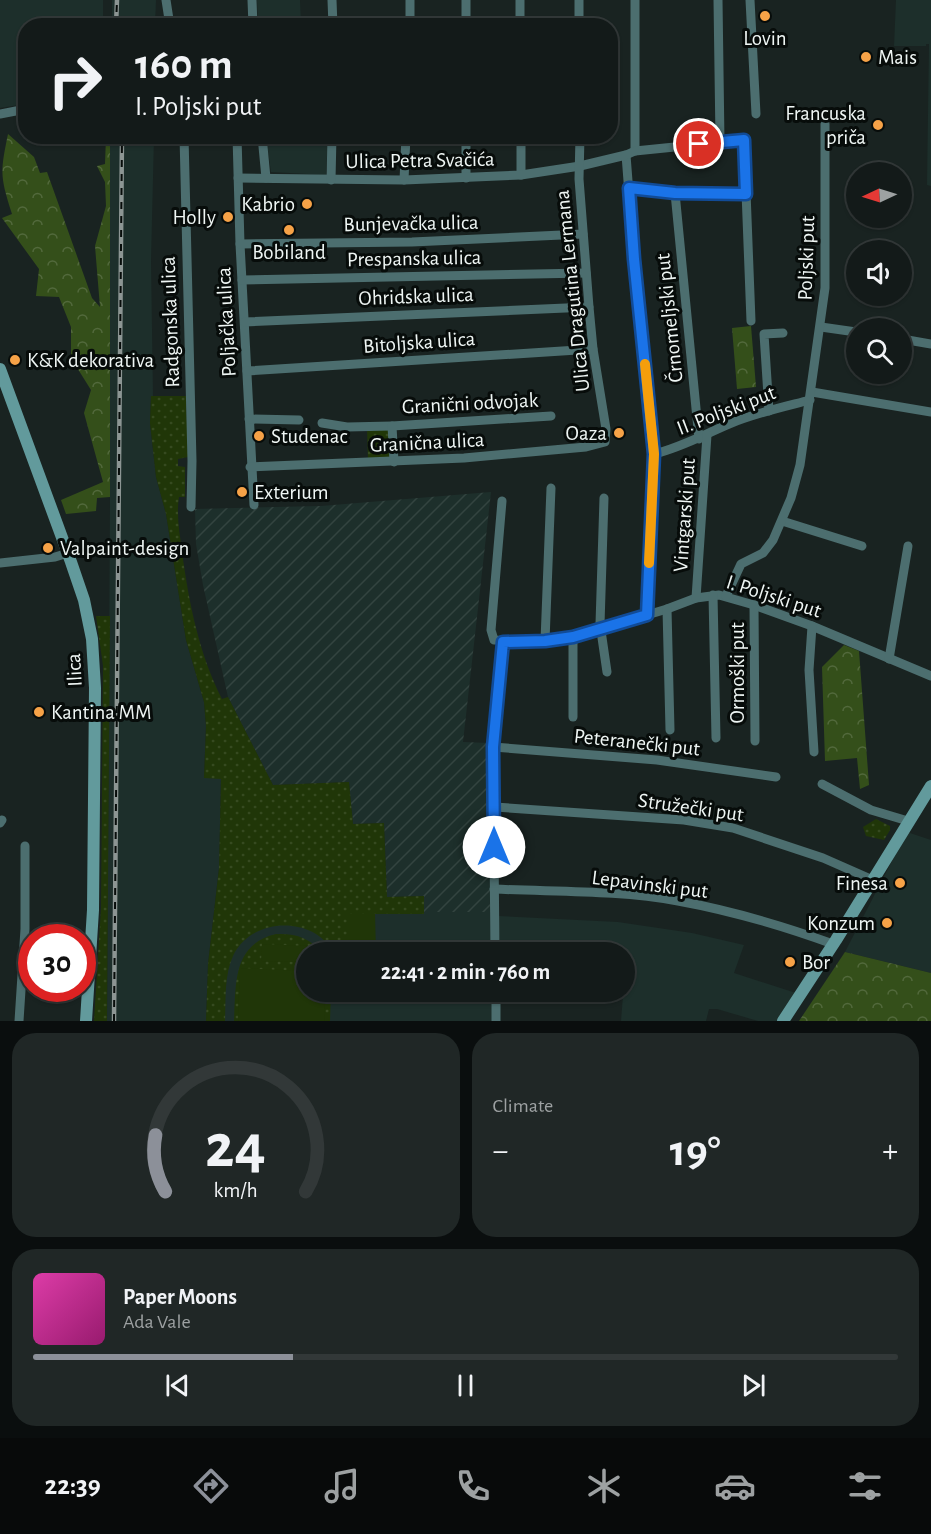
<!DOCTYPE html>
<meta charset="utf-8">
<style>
body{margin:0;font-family:"Alegreya Sans",sans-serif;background:#202726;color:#f1f3f6;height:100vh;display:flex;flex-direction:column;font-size:22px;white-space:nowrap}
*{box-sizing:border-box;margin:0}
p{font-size:20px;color:#9da1a2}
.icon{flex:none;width:33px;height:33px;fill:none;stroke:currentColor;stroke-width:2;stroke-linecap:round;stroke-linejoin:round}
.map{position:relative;height:1021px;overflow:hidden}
.drawer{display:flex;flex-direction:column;gap:12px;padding:12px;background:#0a0e0e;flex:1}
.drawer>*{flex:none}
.guide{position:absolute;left:18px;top:18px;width:600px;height:126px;border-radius:24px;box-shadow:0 2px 4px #0004,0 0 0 2px #323838;background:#131a19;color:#f1f3f6;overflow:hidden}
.needle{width:39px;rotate:266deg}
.controls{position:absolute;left:846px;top:162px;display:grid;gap:12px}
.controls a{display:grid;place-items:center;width:66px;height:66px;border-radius:50%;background:#131a19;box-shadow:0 2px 4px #0004,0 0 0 2px #323838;font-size:30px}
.speed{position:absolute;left:18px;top:924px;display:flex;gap:12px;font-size:30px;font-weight:700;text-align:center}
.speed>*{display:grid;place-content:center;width:78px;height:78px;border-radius:50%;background:#131a19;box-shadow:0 2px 4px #0004,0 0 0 2px #323838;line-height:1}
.speed .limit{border:9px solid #d22;background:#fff;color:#111}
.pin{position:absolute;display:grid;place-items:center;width:51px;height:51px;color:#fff;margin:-26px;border:3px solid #fff;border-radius:50%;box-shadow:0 2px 6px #0007}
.me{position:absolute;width:66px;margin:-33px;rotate:0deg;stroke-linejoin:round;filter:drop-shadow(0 0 4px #0008)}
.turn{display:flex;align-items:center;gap:21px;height:126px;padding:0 18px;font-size:27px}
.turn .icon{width:78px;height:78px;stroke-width:2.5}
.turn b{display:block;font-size:42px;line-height:51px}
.big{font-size:45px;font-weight:700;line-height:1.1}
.drawer .tile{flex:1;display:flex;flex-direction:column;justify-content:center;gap:9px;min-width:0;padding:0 21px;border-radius:24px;background:#202726}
.drawer .dial{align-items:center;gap:0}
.dial svg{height:156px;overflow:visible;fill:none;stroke:#323838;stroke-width:7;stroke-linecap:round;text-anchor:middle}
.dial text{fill:#f1f3f6;stroke:none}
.song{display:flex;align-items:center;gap:18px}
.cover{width:72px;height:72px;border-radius:9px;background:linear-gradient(135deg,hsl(320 70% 55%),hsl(320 70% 35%))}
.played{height:6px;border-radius:3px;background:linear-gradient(90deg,#8c9099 30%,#323838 30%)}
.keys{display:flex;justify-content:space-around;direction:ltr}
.heat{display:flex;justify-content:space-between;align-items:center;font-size:33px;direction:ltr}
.drawer .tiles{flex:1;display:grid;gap:12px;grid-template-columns:1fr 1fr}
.tile:last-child{grid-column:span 2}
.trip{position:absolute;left:296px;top:942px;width:339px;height:60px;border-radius:30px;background:#131a19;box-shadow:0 2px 4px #0004,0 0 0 2px #323838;font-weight:700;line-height:60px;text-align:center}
.tabs{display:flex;height:96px;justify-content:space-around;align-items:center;background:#080a0a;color:#9da1a2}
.tabs .icon{width:42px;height:42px}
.tabs .current{color:#8c9099}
.tabs b{font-size:27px;color:#f1f3f6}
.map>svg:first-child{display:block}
.built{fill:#1d2f2b}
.industrial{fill:url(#industrial-furrows)}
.grass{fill:url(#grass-dots)}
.forest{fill:url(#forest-crowns)}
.garden{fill:#203608}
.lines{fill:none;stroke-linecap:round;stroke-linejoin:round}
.street{stroke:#4c6e6f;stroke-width:9}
.secondary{stroke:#629a9c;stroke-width:12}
.rail-casing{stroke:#8c9593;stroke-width:4.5}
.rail{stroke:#070c0a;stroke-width:2;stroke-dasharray:7;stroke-linecap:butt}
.route-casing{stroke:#114b97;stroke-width:15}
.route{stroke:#1a73e8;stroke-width:10}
.slow{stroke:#f59e0b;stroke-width:10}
.poi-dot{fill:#f6a247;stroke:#070c0a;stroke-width:2}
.labels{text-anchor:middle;stroke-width:6;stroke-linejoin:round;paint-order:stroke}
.poi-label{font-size:21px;fill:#eff6f4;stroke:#070c0a;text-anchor:start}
.street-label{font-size:21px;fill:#eff6f4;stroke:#070c0a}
</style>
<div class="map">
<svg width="931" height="1021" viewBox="0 0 931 1021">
<defs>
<pattern id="industrial-furrows" width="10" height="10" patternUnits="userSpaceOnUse" patternTransform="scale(1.5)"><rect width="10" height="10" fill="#1d2f2b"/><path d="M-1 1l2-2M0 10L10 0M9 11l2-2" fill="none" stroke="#334440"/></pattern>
<pattern id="grass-dots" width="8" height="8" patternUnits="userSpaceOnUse" patternTransform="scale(1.5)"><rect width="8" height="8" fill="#203608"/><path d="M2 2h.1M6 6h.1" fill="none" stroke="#364a20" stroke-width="1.8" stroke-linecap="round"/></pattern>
<pattern id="forest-crowns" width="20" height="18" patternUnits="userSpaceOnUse" patternTransform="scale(1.5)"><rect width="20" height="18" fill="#344f1a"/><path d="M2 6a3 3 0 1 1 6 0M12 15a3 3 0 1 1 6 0" fill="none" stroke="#52693c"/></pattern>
</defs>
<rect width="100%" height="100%" fill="#192321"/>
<g class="built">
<path d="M0,0H103V25L26,26L25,104L0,108Z"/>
<path d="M112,0H156L155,25H112Z"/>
<path d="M257,0H300L301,25H258Z"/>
<path d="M896,0H931V202V186L927,185L929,44H926V46H894Z"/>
<path d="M110,137H154L151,261L153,396H151L150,423L156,477L166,514L186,640L204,702L206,726L204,778H221L219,868L208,964L206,1021H107L110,497Z"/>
<path d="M266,137H328L326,175L271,172Z"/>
<path d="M907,832L931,840V973L845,952Z"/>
<path d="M286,911L490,912L492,952H306V992H492V1021H220L231,923Z"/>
<path d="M498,916L618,922L692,933L744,945L734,973L796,993L777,1021H758L717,1009H709L706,1021H621L623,995L501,992H624V952H500Z"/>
</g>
<path class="industrial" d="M491,492L463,742L489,743L490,912H424L423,896L387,897L384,823L353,824L349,782L273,785L228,697L203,585L196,544L195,509L321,506Z"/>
<g class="grass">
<path d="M151,396H186L188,457L178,459V466L185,467V497H179C176,516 180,534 182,552C189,603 199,654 222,699L228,697L273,785L349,782L353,824L384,823L387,897L424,896V914H348V952H333C313,915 251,917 233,956C224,976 226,1000 225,1021H206L208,964L219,868L221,779L204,778L206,726L204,702L186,640L166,514L156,477L150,423Z"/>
<path d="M367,429L388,430L391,457L368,460Z"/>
<path d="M96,616H110L107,1021H94L101,908L103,666Z"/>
<path d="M876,819L890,826V830L884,840L866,836L863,827Z"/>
<path d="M276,934C296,933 309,938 322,952H306V992H331L330,1021H234C236,985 232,944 276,934Z"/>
</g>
<g class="forest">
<path d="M8,134L34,157L40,173L47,172L92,298L100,307L95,246L106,206L105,182L97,166L105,164L106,137H110V497L97,498L96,511L66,514L61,500L103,482L84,413L91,390L71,358V327L59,297L36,296L39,269L2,218L12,214C0,176 0,173 8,134Z"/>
<path d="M751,326L756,387L737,389L732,328Z"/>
<path d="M844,645L859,651L869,785L860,789L857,758L825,761L822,667Z"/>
<path d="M845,952L931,973V1021H799Z"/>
</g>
<g class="garden">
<path d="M348,914H375L376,952H348Z"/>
<path d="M262,944L308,946L306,962L261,961Z"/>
<path d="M240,968L306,971V992H325L324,1021H238Z"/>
</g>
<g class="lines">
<g class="street">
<path d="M166,0L170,26"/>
<path d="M252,0L253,26"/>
<path d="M332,0L333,26"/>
<path d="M466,0V26"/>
<path d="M520,0V26"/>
<path d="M579,0V26"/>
<path d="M635,0V151"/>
<path d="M718,0L720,141"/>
<path d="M750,0L756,114"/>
<path d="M410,26V0"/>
<path d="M0,114L26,109"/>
<path d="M184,136L192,461L191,507"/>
<path d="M237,136L240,244L254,505"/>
<path d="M262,136L266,178"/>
<path d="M466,136V178"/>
<path d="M521,136V175"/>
<path d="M626,155L634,259L654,454L647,615"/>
<path d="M238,178L404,180L521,175L580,166L626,155L635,151L744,140L751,321"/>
<path d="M331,180L332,136"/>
<path d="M404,180L406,136"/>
<path d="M629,188L675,193L746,194"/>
<path d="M675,193L699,439"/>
<path d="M240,244L412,242L583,234"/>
<path d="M242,280L586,273"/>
<path d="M245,322L589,307"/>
<path d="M821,327L856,332"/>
<path d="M902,339L931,344"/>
<path d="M247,371L593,349"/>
<path d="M812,392L931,412"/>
<path d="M769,411L764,334L783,333"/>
<path d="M249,419L299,420"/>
<path d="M322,423L347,427L392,426"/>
<path d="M654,454C682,447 703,435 729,424C755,413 783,407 810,400"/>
<path d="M394,462L392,426L551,416"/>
<path d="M250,467L464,458L586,447L605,442L606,429L593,349L589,307L579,179L580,136"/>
<path d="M604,498L600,624L607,672"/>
<path d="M502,501L491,630L494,640L545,641L573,637L667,609L696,598L719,595L754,605L812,626L931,676"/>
<path d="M782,521L862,546"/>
<path d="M0,563L55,557L68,553"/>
<path d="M713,595L716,738"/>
<path d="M726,596L741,564L763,553L773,540L791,498L800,465L825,288V124"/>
<path d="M696,598L707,435"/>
<path d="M754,605L755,741"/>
<path d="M667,609L670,730"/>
<path d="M812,626L809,670L814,752"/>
<path d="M545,641L551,488"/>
<path d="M889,659L908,546"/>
<path d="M573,717V637"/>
<path d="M493,747L657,760L776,777"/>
<path d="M822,784L871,810L908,821"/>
<path d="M495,807L684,820L733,828L823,858L873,880"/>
<path d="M0,823L2,820"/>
<path d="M494,889C555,892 618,890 678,901C728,910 786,927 833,944"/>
<path d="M495,952L493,747L503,642"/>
<path d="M496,992L610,996"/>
<path d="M496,992V1021"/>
<path d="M19,1021L25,929V846"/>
</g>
<g class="secondary">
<path d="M0,369L71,562L84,600L92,639L95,688L93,910L86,1021"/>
<path d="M783,1021L836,940L931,786"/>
</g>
<defs>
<g id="rail">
<path d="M116,26L117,0"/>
<path d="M114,1021L122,136"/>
</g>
</defs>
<use href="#rail" class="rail-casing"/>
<use href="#rail" class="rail"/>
</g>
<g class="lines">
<defs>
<path id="route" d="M494,847L493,747L503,642L545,641L573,637L647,615L654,454L634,259L629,188L675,193L746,194L744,140L699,144"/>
</defs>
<use href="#route" class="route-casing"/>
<use href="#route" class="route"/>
<path class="slow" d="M645,364L654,454L649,563"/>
</g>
<g class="poi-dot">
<circle cx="765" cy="16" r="6"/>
<circle cx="866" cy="57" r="6"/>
<circle cx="878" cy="125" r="6"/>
<circle cx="307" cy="204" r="6"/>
<circle cx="228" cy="217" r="6"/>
<circle cx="289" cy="230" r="6"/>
<circle cx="15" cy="360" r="6"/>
<circle cx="619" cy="433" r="6"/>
<circle cx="259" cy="436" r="6"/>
<circle cx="242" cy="492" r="6"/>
<circle cx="48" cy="548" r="6"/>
<circle cx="39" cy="712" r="6"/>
<circle cx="900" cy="883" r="6"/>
<circle cx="887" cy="923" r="6"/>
<circle cx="790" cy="962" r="6"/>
</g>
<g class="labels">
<g class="poi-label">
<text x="765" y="45" text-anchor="middle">Lovin</text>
<text x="878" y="64">Mais</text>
<text x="866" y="120" text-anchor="end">Francuska<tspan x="866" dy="24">priča</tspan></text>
<text x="295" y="211" text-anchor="end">Kabrio</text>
<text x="216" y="224" text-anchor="end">Holly</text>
<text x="289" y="259" text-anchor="middle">Bobiland</text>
<text x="27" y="367">K&amp;K dekorativa</text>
<text x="607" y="440" text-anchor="end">Oaza</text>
<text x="271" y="443">Studenac</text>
<text x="254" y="499">Exterium</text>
<text x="60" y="555">Valpaint-design</text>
<text x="51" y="719">Kantina MM</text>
<text x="888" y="890" text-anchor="end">Finesa</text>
<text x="875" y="930" text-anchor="end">Konzum</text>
<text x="802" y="969">Bor</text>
</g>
<g class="street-label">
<text transform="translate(420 160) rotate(-1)" y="7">Ulica Petra Svačića</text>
<text transform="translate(411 223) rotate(-1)" y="7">Bunjevačka ulica</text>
<text transform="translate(414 258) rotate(-1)" y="7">Prespanska ulica</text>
<text transform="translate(806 258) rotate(-88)" y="7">Poljski put</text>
<text transform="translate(572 291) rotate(-96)" y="7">Ulica Dragutina Lermana</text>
<text transform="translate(416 296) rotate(-2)" y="7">Ohridska ulica</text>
<text transform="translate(669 318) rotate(-96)" y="7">Črnomeljski put</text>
<text transform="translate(170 322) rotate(-92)" y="7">Radgonska ulica</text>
<text transform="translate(226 322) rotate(-93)" y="7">Poljačka ulica</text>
<text transform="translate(419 342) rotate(-4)" y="7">Bitoljska ulica</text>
<text transform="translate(470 403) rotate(-3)" y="7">Granični odvojak</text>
<text transform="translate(726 410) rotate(-21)" y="7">II. Poljski put</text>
<text transform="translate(427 442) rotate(-3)" y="7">Granična ulica</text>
<text transform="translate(684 515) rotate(-86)" y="7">Vintgarski put</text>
<text transform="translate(774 596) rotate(18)" y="7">I. Poljski put</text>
<text transform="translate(74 670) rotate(-93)" y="7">Ilica</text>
<text transform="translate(737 673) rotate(-90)" y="7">Ormoški put</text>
<text transform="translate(637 742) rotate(6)" y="7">Peteranečki put</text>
<text transform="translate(691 807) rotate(8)" y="7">Stružečki put</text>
<text transform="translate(650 884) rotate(7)" y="7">Lepavinski put</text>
</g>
</g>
</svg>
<div class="controls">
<a><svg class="needle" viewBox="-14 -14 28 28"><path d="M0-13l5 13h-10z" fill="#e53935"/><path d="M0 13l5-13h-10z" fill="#9da1a2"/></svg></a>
<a><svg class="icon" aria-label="sound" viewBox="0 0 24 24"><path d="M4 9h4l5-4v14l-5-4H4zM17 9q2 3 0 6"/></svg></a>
<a><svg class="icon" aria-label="search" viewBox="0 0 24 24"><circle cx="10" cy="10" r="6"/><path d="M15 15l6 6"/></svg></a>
</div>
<div class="speed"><div class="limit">30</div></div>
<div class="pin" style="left:699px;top:144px;background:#d93025"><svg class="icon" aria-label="arrive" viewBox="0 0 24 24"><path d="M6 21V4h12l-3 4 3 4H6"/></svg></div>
<svg class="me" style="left:494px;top:847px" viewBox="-20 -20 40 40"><circle r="19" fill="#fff"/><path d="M0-13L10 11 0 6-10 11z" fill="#1a73e8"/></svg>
<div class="trip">22:41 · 2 min · 760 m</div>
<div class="guide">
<div class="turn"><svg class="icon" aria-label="right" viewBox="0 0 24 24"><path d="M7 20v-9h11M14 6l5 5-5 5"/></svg><div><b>160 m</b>I. Poljski put</div></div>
</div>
</div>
<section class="drawer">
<div class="tiles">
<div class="tile dial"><svg viewBox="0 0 100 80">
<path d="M14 69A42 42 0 1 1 86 69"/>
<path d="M14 69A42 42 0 0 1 9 40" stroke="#8c9099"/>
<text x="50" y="56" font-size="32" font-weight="700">24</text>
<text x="50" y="72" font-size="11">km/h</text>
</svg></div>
<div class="tile"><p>Climate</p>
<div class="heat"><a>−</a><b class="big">19°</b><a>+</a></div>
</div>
<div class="tile">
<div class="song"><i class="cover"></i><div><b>Paper Moons</b><p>Ada Vale</p></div></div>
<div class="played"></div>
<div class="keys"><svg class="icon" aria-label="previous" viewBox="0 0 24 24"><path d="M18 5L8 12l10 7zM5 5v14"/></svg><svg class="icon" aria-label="pause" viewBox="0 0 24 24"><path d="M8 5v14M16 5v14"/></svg><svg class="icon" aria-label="next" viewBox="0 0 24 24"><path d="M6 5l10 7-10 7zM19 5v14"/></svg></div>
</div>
</div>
</section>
<nav class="tabs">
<b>22:39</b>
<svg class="icon current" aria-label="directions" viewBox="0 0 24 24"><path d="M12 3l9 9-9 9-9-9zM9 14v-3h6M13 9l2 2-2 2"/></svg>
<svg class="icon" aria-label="music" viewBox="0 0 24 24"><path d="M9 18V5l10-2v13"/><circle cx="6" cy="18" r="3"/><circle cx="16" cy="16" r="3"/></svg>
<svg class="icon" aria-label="phone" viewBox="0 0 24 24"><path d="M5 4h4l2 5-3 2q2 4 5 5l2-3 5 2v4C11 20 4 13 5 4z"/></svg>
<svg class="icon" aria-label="climate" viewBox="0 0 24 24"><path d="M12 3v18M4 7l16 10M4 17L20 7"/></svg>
<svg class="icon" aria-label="car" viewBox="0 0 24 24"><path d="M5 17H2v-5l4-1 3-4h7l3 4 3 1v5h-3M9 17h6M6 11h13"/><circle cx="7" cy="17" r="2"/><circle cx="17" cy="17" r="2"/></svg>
<svg class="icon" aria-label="filters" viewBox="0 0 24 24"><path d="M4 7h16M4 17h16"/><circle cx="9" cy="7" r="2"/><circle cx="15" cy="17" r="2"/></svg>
</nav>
